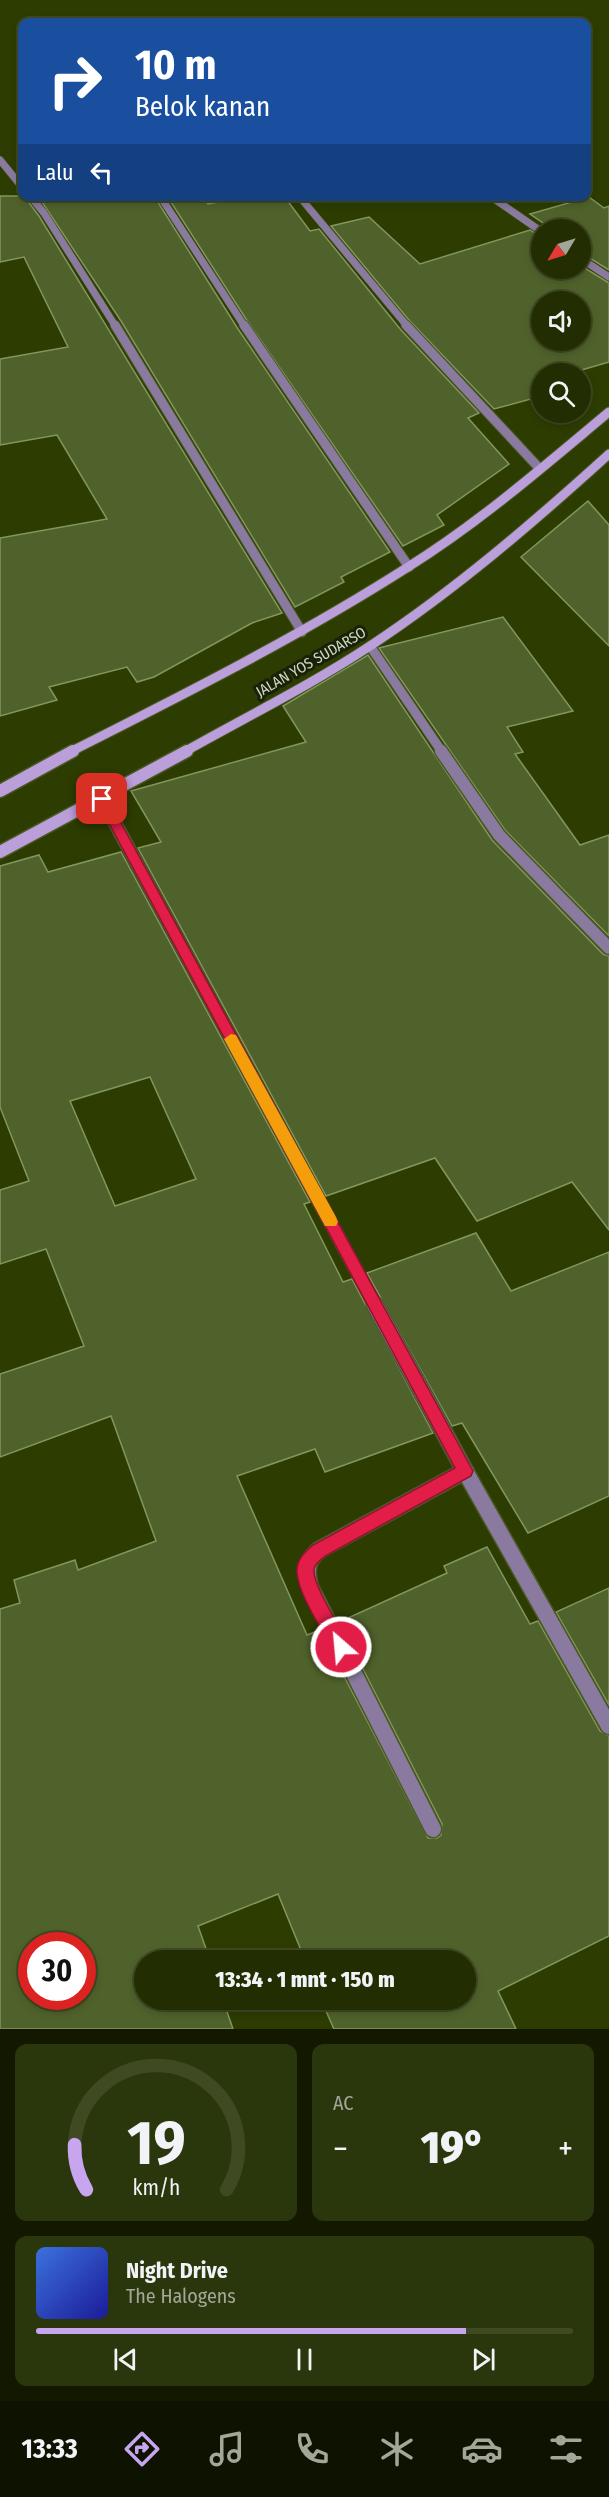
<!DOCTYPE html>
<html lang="id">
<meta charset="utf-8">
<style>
body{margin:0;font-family:"Fira Sans Condensed",sans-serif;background:#2a360b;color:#f1f3f6;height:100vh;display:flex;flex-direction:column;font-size:22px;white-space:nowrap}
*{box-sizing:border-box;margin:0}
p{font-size:20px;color:#a2a899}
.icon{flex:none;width:33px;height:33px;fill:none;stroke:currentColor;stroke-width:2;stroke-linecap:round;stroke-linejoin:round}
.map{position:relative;height:2029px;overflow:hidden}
.panel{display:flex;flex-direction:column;gap:15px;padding:15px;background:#131901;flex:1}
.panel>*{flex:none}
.guide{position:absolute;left:18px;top:18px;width:573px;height:183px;border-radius:12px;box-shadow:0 3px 9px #0003,0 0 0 2px #3f4a23;background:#1a4fa0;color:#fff;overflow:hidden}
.needle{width:39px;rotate:232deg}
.buttons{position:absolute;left:531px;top:219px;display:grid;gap:12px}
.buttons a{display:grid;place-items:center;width:60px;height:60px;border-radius:50%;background:#222e01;box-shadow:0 3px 9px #0003,0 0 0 2px #3f4a23;font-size:30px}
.speed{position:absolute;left:18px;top:1932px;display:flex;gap:12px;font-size:30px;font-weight:700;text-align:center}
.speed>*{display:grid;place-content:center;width:78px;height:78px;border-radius:50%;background:#222e01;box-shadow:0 3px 9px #0003,0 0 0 2px #3f4a23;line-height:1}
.speed .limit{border:9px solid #d22;background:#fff;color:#111}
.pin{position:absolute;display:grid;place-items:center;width:51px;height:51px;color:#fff;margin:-26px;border-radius:12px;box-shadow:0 3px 9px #0006}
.me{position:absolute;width:66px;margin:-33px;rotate:333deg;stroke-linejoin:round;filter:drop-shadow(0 0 4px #0008)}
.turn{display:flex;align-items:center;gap:21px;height:126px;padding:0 18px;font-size:27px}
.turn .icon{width:78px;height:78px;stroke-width:2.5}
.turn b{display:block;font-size:42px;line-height:51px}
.then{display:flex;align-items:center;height:57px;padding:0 18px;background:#0003;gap:12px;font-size:22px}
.big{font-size:45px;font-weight:800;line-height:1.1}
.panel .card{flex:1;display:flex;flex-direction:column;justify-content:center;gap:9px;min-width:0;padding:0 21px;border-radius:12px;background:#2a360b}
.panel .dial{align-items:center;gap:0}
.dial svg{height:156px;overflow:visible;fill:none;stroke:#3f4a23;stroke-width:7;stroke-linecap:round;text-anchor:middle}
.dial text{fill:#f1f3f6;stroke:none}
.song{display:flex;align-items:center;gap:18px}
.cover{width:72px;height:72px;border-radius:9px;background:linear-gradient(135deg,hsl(220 70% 55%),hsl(240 70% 35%))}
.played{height:6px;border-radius:3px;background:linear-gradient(90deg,#c7a6ef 80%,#3f4a23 80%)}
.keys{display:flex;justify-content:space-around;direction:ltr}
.heat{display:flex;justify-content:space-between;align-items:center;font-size:33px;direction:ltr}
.panel .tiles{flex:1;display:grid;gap:15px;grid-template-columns:1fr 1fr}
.card:last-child{grid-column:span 2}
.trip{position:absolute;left:134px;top:1950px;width:342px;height:60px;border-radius:30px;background:#222e01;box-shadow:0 3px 9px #0003,0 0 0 2px #3f4a23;font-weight:800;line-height:60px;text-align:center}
.menu{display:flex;height:96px;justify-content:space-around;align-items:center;background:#0e1200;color:#a2a899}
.menu .icon{width:42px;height:42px}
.menu .selected{color:#c7a6ef}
.menu b{font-size:27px;color:#f1f3f6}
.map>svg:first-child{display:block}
.building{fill:#50622b;stroke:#82965e;stroke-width:1.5;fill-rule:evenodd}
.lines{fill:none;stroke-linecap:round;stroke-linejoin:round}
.minor-far3-casing{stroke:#4a5923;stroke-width:8}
.minor-far2-casing{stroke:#4a5923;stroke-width:11}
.minor-far1-casing{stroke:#4a5923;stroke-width:15}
.minor-casing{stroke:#4a5923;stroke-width:19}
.secondary-far1-casing{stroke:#4a5923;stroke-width:11}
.secondary-casing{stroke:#4a5923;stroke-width:15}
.minor-far3{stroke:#8a7a9f;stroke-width:7}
.minor-far2{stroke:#8a7a9f;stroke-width:9}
.minor-far1{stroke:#8a7a9f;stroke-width:12}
.minor{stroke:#8a7a9f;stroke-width:16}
.secondary-far1{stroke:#ba9fdb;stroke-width:9}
.secondary{stroke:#ba9fdb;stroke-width:12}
.route{fill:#e11d48;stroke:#92132f;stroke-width:1.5}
.slow{fill:#f59e0b}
.labels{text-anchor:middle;stroke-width:6;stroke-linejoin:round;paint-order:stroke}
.street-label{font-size:15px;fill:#cedabd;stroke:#19210a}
</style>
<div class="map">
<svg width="609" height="2029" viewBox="0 0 609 2029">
<rect width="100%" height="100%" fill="#2d3d01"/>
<g class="building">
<path d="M0,196H24L39,216L282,613L252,623L154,677L137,682L127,667L49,687L57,700L0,716V538L107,519L57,435L0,445V359L68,347L24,257L0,262Z"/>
<path d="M38,196H154L238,329L390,552L341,577L344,582L295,607L121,321Z"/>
<path d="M167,196H202L208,204L253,196H284L310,231L319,229L401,330L479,413L468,418L509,464L437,515L444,525L403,546L246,319Z"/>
<path d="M589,197L604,208L609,206V270L580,252V230H547L543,226L546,225L530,214Z"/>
<path d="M369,217L420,264L530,230L542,238V268H580V265L609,283V362L568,374H542V396L494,409L408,319L331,226ZM542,302H580V340H542Z"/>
<path d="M588,501L609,525V646L521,557Z"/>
<path d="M503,617L573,711L507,727L523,752L515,754L580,845L609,835V936L505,830L379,648Z"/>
<path d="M368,655L492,840L603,954L609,956V1230L572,1182L477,1221L435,1158L326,1196L138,848L161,842L131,791L306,742L283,706Z"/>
<path d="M121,852L310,1202L304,1204L343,1282L352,1279L433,1433L325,1472L315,1449L237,1476L307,1635L320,1630L428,1838H437L441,1835L442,1824L339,1622L447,1573L444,1566L487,1547L530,1624L538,1621L600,1731L609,1736V1936L498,1991L516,2029H334L321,2000H465V1960H305L278,1894L198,1926L210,1960H144V2000H223L233,2029H0V1609L20,1603L14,1580L75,1560L78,1570L156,1541L111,1416L0,1457V1374L84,1346L46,1249L0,1264V1190L29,1181L0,1107V866L39,855L48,872ZM150,1077L196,1179L115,1206L70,1101ZM32,1946H82V1996H32Z"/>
<path d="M476,1233L511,1291L609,1252V1496L528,1533L462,1423L452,1426L367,1273Z"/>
<path d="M609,1588V1705L556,1612Z"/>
</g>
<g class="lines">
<defs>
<g id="minor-far3">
<path d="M36,20L38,22"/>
<path d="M0,160L22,187"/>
<path d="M30,196L44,213L116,327"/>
<path d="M160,196L245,327"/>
<path d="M299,196L408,327"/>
<path d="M490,196L542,232"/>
<path d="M580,258L609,277"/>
</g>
<g id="minor-far2">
<path d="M115,325L302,632"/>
<path d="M244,325L409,567"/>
<path d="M406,325L540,469"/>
<path d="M370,646L442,752"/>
</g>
<g id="minor-far1">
<path d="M441,751L499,835L609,948"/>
<path d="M102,799L376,1307"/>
</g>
<g id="minor">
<path d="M375,1305L465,1471L319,1550C306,1561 306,1571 310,1587L433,1829"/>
<path d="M465,1471L609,1726"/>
</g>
<g id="secondary-far1">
<path d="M70,752C185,694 300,636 408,567C480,522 544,466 609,412"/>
<path d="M184,752C246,717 311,685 370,646C455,590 534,522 609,454"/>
</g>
<g id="secondary">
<path d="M0,791L73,751"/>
<path d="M0,852L187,751"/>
</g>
</defs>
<use href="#minor-far3" class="minor-far3-casing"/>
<use href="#minor-far2" class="minor-far2-casing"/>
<use href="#minor-far1" class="minor-far1-casing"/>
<use href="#minor" class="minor-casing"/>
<use href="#secondary-far1" class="secondary-far1-casing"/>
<use href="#secondary" class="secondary-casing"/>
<use href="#minor-far3" class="minor-far3"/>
<use href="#minor-far2" class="minor-far2"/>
<use href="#minor-far1" class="minor-far1"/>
<use href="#minor" class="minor"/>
<use href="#secondary-far1" class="secondary-far1"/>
<use href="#secondary" class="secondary"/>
</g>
<path class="route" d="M102,795L108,799L473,1471L471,1476L325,1556C321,1560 314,1564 314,1570C313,1586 342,1630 350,1647L347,1654L341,1656L335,1654C324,1632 298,1595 297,1572C296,1560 305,1552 313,1545L455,1468L96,799Z"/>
<path class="slow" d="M231,1034L236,1035L336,1217L338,1222L336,1226H325L224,1039Z"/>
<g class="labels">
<g class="street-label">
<text transform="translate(311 662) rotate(-30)" y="5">JALAN YOS SUDARSO</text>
</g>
</g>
</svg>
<div class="buttons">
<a><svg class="needle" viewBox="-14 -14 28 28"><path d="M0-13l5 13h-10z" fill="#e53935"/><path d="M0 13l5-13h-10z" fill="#a2a899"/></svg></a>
<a><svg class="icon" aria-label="sound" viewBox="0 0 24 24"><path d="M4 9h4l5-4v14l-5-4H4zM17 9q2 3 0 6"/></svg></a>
<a><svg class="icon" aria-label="search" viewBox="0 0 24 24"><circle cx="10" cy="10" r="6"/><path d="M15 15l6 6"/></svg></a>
</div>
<div class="speed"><div class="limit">30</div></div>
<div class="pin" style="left:102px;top:799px;background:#d93025"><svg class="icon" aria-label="arrive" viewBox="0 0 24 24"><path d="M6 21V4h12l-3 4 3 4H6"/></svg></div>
<svg class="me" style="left:341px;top:1647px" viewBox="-20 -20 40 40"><circle r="17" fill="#e11d48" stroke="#fff" stroke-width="3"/><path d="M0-11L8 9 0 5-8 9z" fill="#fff"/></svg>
<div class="trip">13:34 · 1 mnt · 150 m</div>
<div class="guide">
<div class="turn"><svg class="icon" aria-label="right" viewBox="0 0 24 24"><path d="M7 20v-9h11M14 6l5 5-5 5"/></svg><div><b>10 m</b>Belok kanan</div></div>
<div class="then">Lalu<svg class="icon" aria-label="left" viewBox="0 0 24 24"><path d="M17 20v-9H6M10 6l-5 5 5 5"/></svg></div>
</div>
</div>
<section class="panel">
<div class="tiles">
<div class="card dial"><svg viewBox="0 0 100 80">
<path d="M14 69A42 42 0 1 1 86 69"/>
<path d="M14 69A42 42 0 0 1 8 46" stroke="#c7a6ef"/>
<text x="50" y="56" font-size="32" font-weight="700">19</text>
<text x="50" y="72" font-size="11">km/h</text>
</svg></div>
<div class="card"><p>AC</p>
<div class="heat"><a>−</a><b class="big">19°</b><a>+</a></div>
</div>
<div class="card">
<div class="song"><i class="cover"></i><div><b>Night Drive</b><p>The Halogens</p></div></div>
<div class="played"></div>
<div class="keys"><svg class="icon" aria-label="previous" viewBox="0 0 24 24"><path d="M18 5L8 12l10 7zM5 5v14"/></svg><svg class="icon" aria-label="pause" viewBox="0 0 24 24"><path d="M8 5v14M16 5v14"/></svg><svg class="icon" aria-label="next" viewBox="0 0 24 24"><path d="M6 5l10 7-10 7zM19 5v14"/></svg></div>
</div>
</div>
</section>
<nav class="menu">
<b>13:33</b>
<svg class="icon selected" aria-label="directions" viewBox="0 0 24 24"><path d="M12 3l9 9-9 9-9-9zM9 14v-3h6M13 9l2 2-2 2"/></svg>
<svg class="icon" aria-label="music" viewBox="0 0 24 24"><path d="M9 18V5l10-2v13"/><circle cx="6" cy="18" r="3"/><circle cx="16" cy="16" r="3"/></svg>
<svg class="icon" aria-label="phone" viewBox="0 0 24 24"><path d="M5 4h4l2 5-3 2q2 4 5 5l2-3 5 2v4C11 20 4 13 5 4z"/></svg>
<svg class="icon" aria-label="climate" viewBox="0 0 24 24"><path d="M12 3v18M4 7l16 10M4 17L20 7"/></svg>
<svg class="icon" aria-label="car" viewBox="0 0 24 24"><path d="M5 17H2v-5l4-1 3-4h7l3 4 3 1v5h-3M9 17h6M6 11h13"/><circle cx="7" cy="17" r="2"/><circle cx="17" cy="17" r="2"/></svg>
<svg class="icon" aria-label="filters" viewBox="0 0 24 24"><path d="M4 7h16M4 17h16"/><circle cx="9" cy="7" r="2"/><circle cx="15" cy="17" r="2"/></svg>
</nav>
